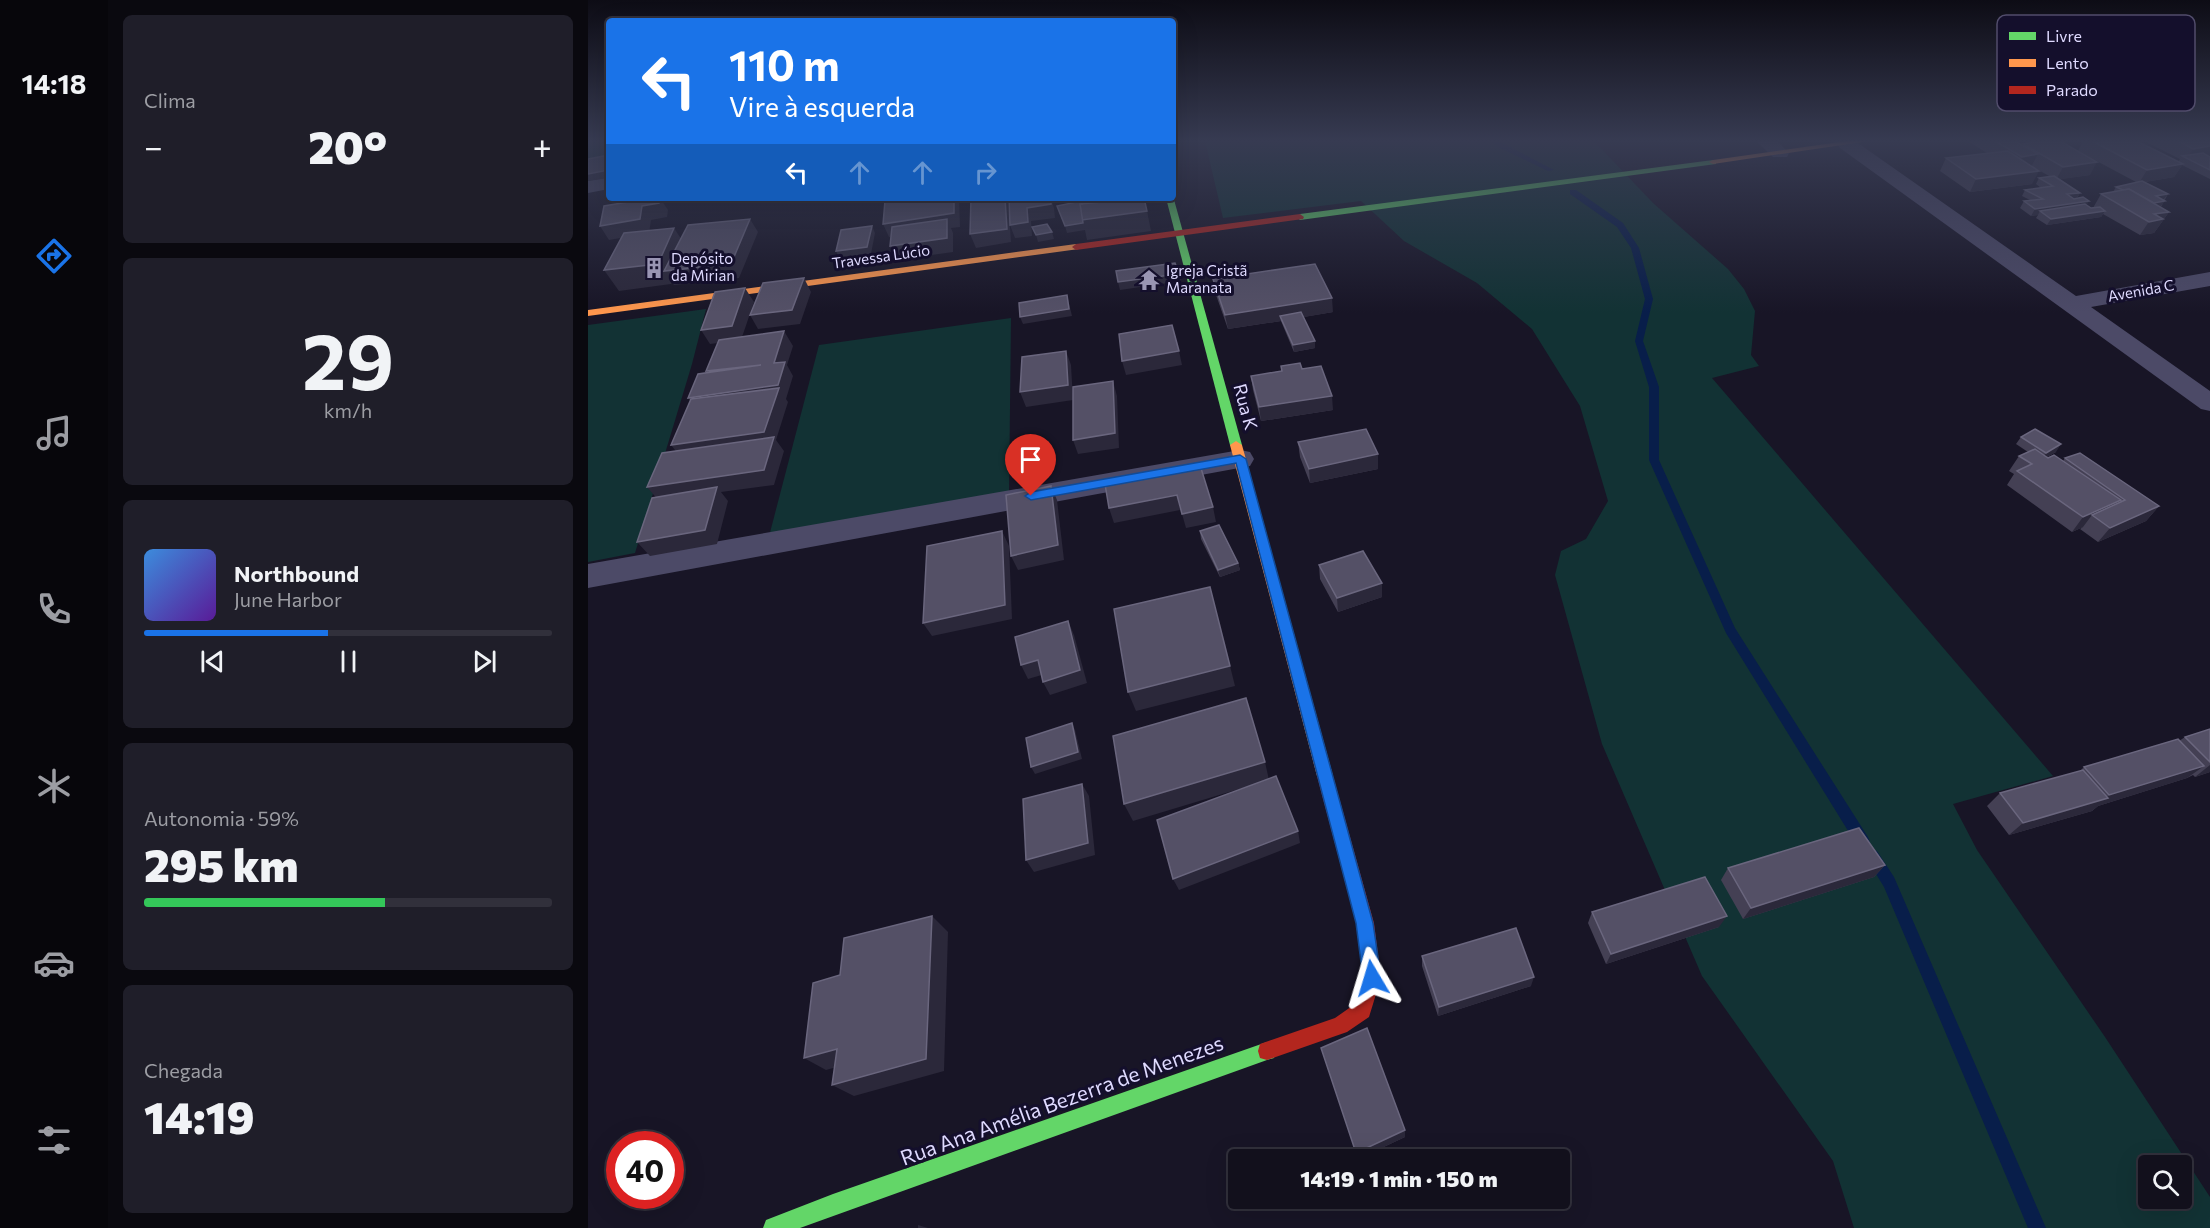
<!DOCTYPE html>
<html lang="pt">
<meta charset="utf-8">
<style>
body{margin:0;font-family:Commissioner,sans-serif;background:#1f1e29;color:#f1f3f6;height:100vh;display:flex;flex-direction:column;font-size:22px;white-space:nowrap}
*{box-sizing:border-box;margin:0}
p{font-size:20px;color:#9c9da3}
.icon{flex:none;width:33px;height:33px;fill:none;stroke:currentColor;stroke-width:2;stroke-linecap:round;stroke-linejoin:round}
.map{position:relative;flex:1;overflow:hidden}
.drawer{display:flex;flex-direction:column;gap:15px;padding:15px;background:#0a090f;width:480px}
.drawer>*{flex:none}
.hud{position:absolute;left:18px;top:18px;width:570px;height:183px;border-radius:6px;box-shadow:0 6px 24px #0002,0 0 0 2px #31303b;background:#1a73e8;color:#fff;overflow:hidden}
.buttons{position:absolute;left:1550px;top:1155px;display:grid;gap:12px}
.buttons a{display:grid;place-items:center;width:54px;height:54px;border-radius:6px;background:#12101c;box-shadow:0 6px 24px #0002,0 0 0 2px #31303b;font-size:30px}
.speed{position:absolute;left:18px;top:1131px;display:flex;gap:12px;font-size:30px;font-weight:700;text-align:center}
.speed>*{display:grid;place-content:center;width:78px;height:78px;border-radius:50%;background:#12101c;box-shadow:0 6px 24px #0002,0 0 0 2px #31303b;line-height:1}
.speed .limit{border:9px solid #d22;background:#fff;color:#111}
.pin{position:absolute;display:grid;place-items:center;width:51px;height:51px;color:#fff;margin:-62px -26px;border-radius:50% 50% 50% 0;rotate:-45deg;box-shadow:0 0 6px #0007}
.pin .icon{rotate:45deg}
.me{position:absolute;width:66px;margin:-33px;rotate:353deg;stroke-linejoin:round;filter:drop-shadow(0 0 4px #0008)}
.turn{display:flex;align-items:center;gap:21px;height:126px;padding:0 24px;font-size:27px}
.turn .icon{width:78px;height:78px;stroke-width:2.5}
.turn b{display:block;font-size:42px;line-height:51px}
.lanes{display:flex;align-items:center;height:57px;padding:0 24px;background:#0003;justify-content:center;gap:30px;direction:ltr}
.lanes .off{opacity:.35}
.big{font-size:45px;font-weight:800;line-height:1.1}
.drawer .card{flex:1;display:flex;flex-direction:column;justify-content:center;gap:9px;min-width:0;padding:0 21px;border-radius:9px;background:#1f1e29}
.drawer .dial{align-items:center;gap:0}
.dial b{font-size:78px;line-height:1}
.song{display:flex;align-items:center;gap:18px}
.cover{width:72px;height:72px;border-radius:9px;background:linear-gradient(135deg,hsl(210 70% 55%),hsl(270 70% 35%))}
.played{height:6px;border-radius:3px;background:linear-gradient(90deg,#1a73e8 45%,#31303b 45%)}
.keys{display:flex;justify-content:space-around;direction:ltr}
.heat{display:flex;justify-content:space-between;align-items:center;font-size:33px;direction:ltr}
.charge{height:9px;border-radius:4px;background:linear-gradient(90deg,#34c759 59%,#31303b 0)}
.trip{position:absolute;left:640px;top:1149px;width:342px;height:60px;border-radius:6px;background:#12101c;box-shadow:0 6px 24px #0002,0 0 0 2px #31303b;font-weight:800;line-height:60px;text-align:center}
main{display:flex;flex:1;min-height:0}
.menu{display:flex;flex-direction:column;width:108px;justify-content:space-around;align-items:center;background:#07060b;color:#9c9da3}
.menu .icon{width:42px;height:42px}
.menu .active{color:#1a73e8}
.menu b{font-size:27px;color:#f1f3f6}
.map>svg:first-child{display:block}
.green{fill:#123234;fill-rule:evenodd}
.lines{fill:none;stroke-linecap:round;stroke-linejoin:round}
.stream{fill:#081e4a;fill-rule:evenodd}
.street{fill:#4c4a67;fill-rule:evenodd}
.fast{fill:#63d668;fill-rule:evenodd}
.slow{fill:#ff974d;fill-rule:evenodd}
.jam{fill:#b3261e;fill-rule:evenodd}
.wall{fill:#444054}
.shaded-wall{fill:#2b283a}
.building{fill:#545066;stroke:#6a667e;stroke-width:1.5}
.route{fill:#1a73e8;stroke:#114b97;stroke-width:1.5}
.labels{text-anchor:middle;stroke-width:6;stroke-linejoin:round;paint-order:stroke}
.far-street-label{font-size:15px;fill:#dfdaff;stroke:#140f2c}
.far-poi-label{font-size:15px;fill:#dfdaff;stroke:#140f2c;text-anchor:start}
.street-label{font-size:18px;fill:#dfdaff;stroke:#140f2c}
.near-street-label{font-size:21px;fill:#dfdaff;stroke:#140f2c}
.key{fill:#140f2c;stroke:#514c6b;stroke-width:1.5}
.key-label{font-size:16px;fill:#dfdaff}
</style>
<main>
<nav class="menu">
<b>14:18</b>
<svg class="icon active" aria-label="directions" viewBox="0 0 24 24"><path d="M12 3l9 9-9 9-9-9zM9 14v-3h6M13 9l2 2-2 2"/></svg>
<svg class="icon" aria-label="music" viewBox="0 0 24 24"><path d="M9 18V5l10-2v13"/><circle cx="6" cy="18" r="3"/><circle cx="16" cy="16" r="3"/></svg>
<svg class="icon" aria-label="phone" viewBox="0 0 24 24"><path d="M5 4h4l2 5-3 2q2 4 5 5l2-3 5 2v4C11 20 4 13 5 4z"/></svg>
<svg class="icon" aria-label="climate" viewBox="0 0 24 24"><path d="M12 3v18M4 7l16 10M4 17L20 7"/></svg>
<svg class="icon" aria-label="car" viewBox="0 0 24 24"><path d="M5 17H2v-5l4-1 3-4h7l3 4 3 1v5h-3M9 17h6M6 11h13"/><circle cx="7" cy="17" r="2"/><circle cx="17" cy="17" r="2"/></svg>
<svg class="icon" aria-label="filters" viewBox="0 0 24 24"><path d="M4 7h16M4 17h16"/><circle cx="9" cy="7" r="2"/><circle cx="15" cy="17" r="2"/></svg>
</nav>
<section class="drawer">
<div class="card"><p>Clima</p>
<div class="heat"><a>−</a><b class="big">20°</b><a>+</a></div>
</div>
<div class="card dial"><b>29</b><p>km/h</p></div>
<div class="card">
<div class="song"><i class="cover"></i><div><b>Northbound</b><p>June Harbor</p></div></div>
<div class="played"></div>
<div class="keys"><svg class="icon" aria-label="previous" viewBox="0 0 24 24"><path d="M18 5L8 12l10 7zM5 5v14"/></svg><svg class="icon" aria-label="pause" viewBox="0 0 24 24"><path d="M8 5v14M16 5v14"/></svg><svg class="icon" aria-label="next" viewBox="0 0 24 24"><path d="M6 5l10 7-10 7zM19 5v14"/></svg></div>
</div>
<div class="card"><p>Autonomia · 59%</p><b class="big">295 km</b><div class="charge"></div></div>
<div class="card"><p>Chegada</p><b class="big">14:19</b></div>
</section>
<div class="map">
<svg width="1622" height="1228" viewBox="0 0 1622 1228">
<rect width="100%" height="100%" fill="#181526"/>
<g class="green">
<path d="M0,141H21V162L0,166Z"/>
<path d="M617,141H1006L1065,203L1140,269L1156,289L1167,311L1163,355L1171,366L1124,378L1465,776L1365,804L1389,850L1517,1037L1622,1197V1228H1266L1245,1161L1114,976L1014,744L967,575L973,551L998,539L1020,501L992,406L944,329L889,283L816,241L773,201L635,218ZM1560,1166H1593V1198H1560Z"/>
<path d="M118,309L104,364L47,553L0,562V325Z"/>
<path d="M423,318L421,496L179,544L231,345Z"/>
</g>
<g class="lines">
<g class="stream">
<path d="M904,141H911L966,170L960,171L912,148Z"/>
<path d="M982,190H988L1035,223L1051,248L1065,299L1055,341L1071,387V460L1147,628L1280,837L1282,842L1280,847L1275,849L1270,847L1138,633L1061,460V387L1047,341L1057,299L1043,248L1029,227L982,194Z"/>
<path d="M1284,849L1289,851L1306,877L1458,1228H1440L1296,887L1277,856L1279,851Z"/>
</g>
<g class="street">
<path d="M1168,141H1189L1201,153L1199,157H1185Z"/>
<path d="M1252,141H1267L1488,296L1622,272V286L1503,307L1622,391V411L1613,409L1252,148L1250,144Z"/>
<path d="M21,177V189L0,193V181Z"/>
<path d="M652,450L662,452L666,459L662,466L0,588V564Z"/>
</g>
<g class="fast">
<path d="M1125,160H1128V164L712,220L708,217L712,214Z"/>
<path d="M585,196L654,445L648,449L642,445L578,198Z"/>
<path d="M679,1042L686,1044L688,1051L686,1058L679,1060L212,1228H175L178,1220L245,1194Z"/>
</g>
<g class="slow">
<path d="M1259,141H1281L1125,164L1121,162L1125,160Z"/>
<path d="M488,244L491,245V249L0,316V310Z"/>
<path d="M648,441L654,445L745,776L742,781L737,783L732,781L729,776L642,445Z"/>
</g>
<g class="jam">
<path d="M712,214L716,217L715,219L488,250L484,247L488,244Z"/>
<path d="M737,769L742,771L745,776L786,923L793,978L781,1017L759,1032L679,1060L672,1058L670,1051L672,1044L747,1018L767,1004L775,978L768,923L729,776L732,771Z"/>
</g>
</g>
<g class="wall">
<path d="M1380,141H1427L1434,145L1435,144L1474,142L1502,175L1472,179L1492,193L1489,198L1503,208H1505L1513,194L1525,192L1528,187L1548,182L1490,151L1495,141H1549L1590,162L1592,159L1556,141H1622V179L1594,165L1586,177L1557,182L1580,194L1573,207L1581,212L1566,233L1552,235L1515,214L1513,217L1459,225L1448,218L1450,215L1443,216L1432,208L1436,201L1442,200L1434,196L1437,190L1453,188L1448,184L1451,178L1461,176L1447,168L1444,184L1382,192L1352,171L1358,158L1399,153Z"/>
<path d="M625,279L745,312L715,317L727,348L706,352L693,321L640,329L627,292Z"/>
<path d="M693,366L714,369L745,410L673,421L665,390L663,376L693,371Z"/>
<path d="M1433,437L1468,452L1459,457L1460,458L1475,461L1477,458L1571,506L1558,521L1510,542L1492,529L1495,527L1484,532L1419,485L1426,474L1421,471L1431,456L1440,452L1428,444Z"/>
<path d="M710,442L790,469L722,483L712,457Z"/>
<path d="M612,531L650,563L652,570L632,577L613,539Z"/>
<path d="M731,565L794,597L750,612L732,579Z"/>
<path d="M1622,729V772L1607,777L1605,775L1599,778L1510,806L1504,811L1421,835L1399,806L1412,793L1492,771L1496,767L1591,741L1597,737Z"/>
<path d="M1297,865L1286,877L1155,919L1133,880L1140,868Z"/>
<path d="M1004,912L1131,927L1018,964L1000,923Z"/>
<path d="M834,956L943,986L850,1016L834,966Z"/>
<path d="M733,1048L817,1137L770,1159Z"/>
</g>
<g class="shaded-wall">
<path d="M1622,146V158H1599L1605,149Z"/>
<path d="M1450,154L1443,167L1427,170L1434,157Z"/>
<path d="M1509,162L1502,175L1468,180L1475,167Z"/>
<path d="M1595,164L1586,177L1551,183L1559,170Z"/>
<path d="M21,170V178L0,181V174Z"/>
<path d="M1451,171L1444,184L1382,192L1388,179Z"/>
<path d="M1492,193L1488,199L1475,201L1479,194Z"/>
<path d="M1580,194L1575,200L1568,196Z"/>
<path d="M71,198H72L80,210L79,217L63,220L61,233L21,240L12,226Z"/>
<path d="M366,198H371L372,227L363,228L365,233V252L308,260L302,246L359,229L301,237L295,224Z"/>
<path d="M417,198H420L423,242L388,248L382,234Z"/>
<path d="M445,198H464L463,199L466,208L467,218L443,221L444,236L427,238L422,225L439,208Z"/>
<path d="M526,198H560L561,201L528,205Z"/>
<path d="M1501,201L1497,208L1452,211L1450,215L1443,216L1447,209Z"/>
<path d="M1577,201L1572,207L1562,204Z"/>
<path d="M559,211L563,231L499,240L497,230L479,233L477,226L494,220Z"/>
<path d="M1517,211L1513,217L1459,225L1463,219Z"/>
<path d="M1581,212L1566,233L1552,235L1566,214Z"/>
<path d="M162,219L170,232L151,278L86,285L84,282L83,284L31,291L16,270L86,228L99,248Z"/>
<path d="M284,226L287,233L283,254L251,258L248,251Z"/>
<path d="M464,232L466,239L450,242L448,235Z"/>
<path d="M591,274L593,281L532,290L530,282Z"/>
<path d="M216,278L223,292L212,324L170,329L162,315Z"/>
<path d="M157,288L166,302L153,340L122,344L113,330Z"/>
<path d="M479,295L484,316L435,324L432,317Z"/>
<path d="M744,298L745,312L694,321L692,316L693,321L640,329L637,315Z"/>
<path d="M196,331L205,346L199,365L205,376L198,399L200,402L188,440L196,451L186,485L133,492L140,501L129,544L62,556L49,542L71,501L59,487L94,459L83,445L111,412L100,398L186,363Z"/>
<path d="M727,341V348L706,352L705,345Z"/>
<path d="M478,351L483,365L485,400L438,407L432,392Z"/>
<path d="M591,351L594,365L538,375L534,361Z"/>
<path d="M525,381L529,396L531,448L490,454L485,440Z"/>
<path d="M744,396L745,410L673,421L671,407Z"/>
<path d="M1473,444L1468,452L1453,460L1458,453Z"/>
<path d="M790,454V469L722,483L721,469Z"/>
<path d="M463,486L469,500L476,560L430,570L423,556Z"/>
<path d="M589,495L592,510L526,523L521,508Z"/>
<path d="M1533,500L1522,514L1504,515L1495,527L1484,532L1495,517Z"/>
<path d="M1571,506L1558,521L1510,542L1522,528Z"/>
<path d="M625,507L628,522L598,528L594,514Z"/>
<path d="M414,531L421,546L424,619L344,636L335,623Z"/>
<path d="M650,563L652,570L632,577L630,570Z"/>
<path d="M794,583V597L750,612L749,598Z"/>
<path d="M480,621L486,635L499,683L462,695L455,682Z"/>
<path d="M450,660L457,674L440,679L433,665Z"/>
<path d="M642,666L647,686L548,711L540,692Z"/>
<path d="M484,723L487,730L494,759L447,774L443,767Z"/>
<path d="M677,762L681,780L545,821L536,804Z"/>
<path d="M1622,765V772L1607,777Z"/>
<path d="M1616,766L1599,778L1510,806L1504,811L1421,835L1435,823L1516,799L1521,795Z"/>
<path d="M494,784L501,796L507,855L446,872L438,860Z"/>
<path d="M710,831L712,843L591,890L585,879Z"/>
<path d="M1297,865L1286,877L1155,919L1163,908Z"/>
<path d="M344,916L360,932L356,1071L266,1096L244,1085Z"/>
<path d="M1139,916L1131,927L1018,964L1023,954Z"/>
<path d="M946,977L943,986L850,1016L851,1007Z"/>
<path d="M249,1049L270,1061L238,1070L216,1058Z"/>
<path d="M817,1130V1137L770,1159L768,1153Z"/>
<path d="M330,1225L340,1228H330Z"/>
</g>
<g class="building">
<path d="M1407,141H1427L1450,154L1434,157Z"/>
<path d="M1453,141H1472L1509,162L1475,167L1435,144Z"/>
<path d="M1504,141H1549L1595,164L1559,170Z"/>
<path d="M1590,141H1622V146L1605,149Z"/>
<path d="M1420,151L1451,171L1388,179L1358,158Z"/>
<path d="M1615,153L1622,157V170L1594,156Z"/>
<path d="M21,155V170L0,174V159Z"/>
<path d="M1466,176L1492,193L1479,194L1486,199L1495,197L1501,201L1447,209L1436,201L1455,199L1437,190L1465,186L1451,178Z"/>
<path d="M1554,181L1580,194L1568,196L1577,201L1566,203L1541,189L1535,190L1528,187Z"/>
<path d="M1541,189L1581,212L1566,214L1575,219L1561,222L1513,194Z"/>
<path d="M64,198H71V203L54,206L52,219L12,226L16,206Z"/>
<path d="M316,198H366V213L295,224L297,201Z"/>
<path d="M383,198H417L419,229L382,234Z"/>
<path d="M421,198H463V204L439,208L440,222L422,225Z"/>
<path d="M508,198H523L524,201L496,204L495,202L509,200Z"/>
<path d="M523,198H556L559,211L494,220L492,204L524,201Z"/>
<path d="M493,201L494,204H492L495,223L477,226L469,206Z"/>
<path d="M1497,204L1503,208L1512,207L1517,211L1463,219L1452,211Z"/>
<path d="M162,219L143,264L76,271L100,225Z"/>
<path d="M359,219V238L302,246L304,227Z"/>
<path d="M459,224L464,232L448,235L444,227Z"/>
<path d="M284,226L279,247L248,251L253,230Z"/>
<path d="M86,228L70,264L16,270L36,233Z"/>
<path d="M587,263L591,274L530,282L528,271Z"/>
<path d="M727,264L744,298L637,315L625,279Z"/>
<path d="M216,278L204,310L162,315L175,283Z"/>
<path d="M157,288L144,326L113,330L127,292Z"/>
<path d="M479,295L481,309L432,317L431,303Z"/>
<path d="M713,312L727,341L705,345L692,316Z"/>
<path d="M584,325L591,351L534,361L531,334Z"/>
<path d="M196,331L186,363L197,362L190,385L100,398L110,374L173,365L118,371L131,340Z"/>
<path d="M478,351L480,385L432,392L434,357Z"/>
<path d="M712,363L714,369L733,366L744,396L671,407L663,376L694,371L693,366Z"/>
<path d="M525,381L527,433L485,440V387Z"/>
<path d="M191,388L176,432L83,445L103,399Z"/>
<path d="M778,429L790,454L721,469L710,442Z"/>
<path d="M1447,429L1473,444L1458,453L1433,437Z"/>
<path d="M186,437L176,470L59,487L74,453Z"/>
<path d="M1447,449L1460,458L1466,455L1533,500L1495,517L1429,471L1444,464L1431,456Z"/>
<path d="M1492,453L1571,506L1522,528L1504,515L1537,500L1477,458Z"/>
<path d="M612,465L625,507L594,514L589,495L521,508L517,484Z"/>
<path d="M463,486L470,545L423,556L418,495Z"/>
<path d="M129,487L117,530L49,542L64,498Z"/>
<path d="M631,525L650,563L630,570L612,531Z"/>
<path d="M414,531L417,605L335,623L339,546Z"/>
<path d="M775,551L794,583L749,598L731,565Z"/>
<path d="M622,587L642,666L540,692L526,609Z"/>
<path d="M480,621L492,670L455,682L450,660L433,665L427,637Z"/>
<path d="M658,698L677,762L536,804L525,736Z"/>
<path d="M484,723L490,752L443,767L438,738Z"/>
<path d="M1622,729V762L1597,737Z"/>
<path d="M1590,739L1616,766L1521,795L1496,767Z"/>
<path d="M1495,770L1520,798L1435,823L1412,793Z"/>
<path d="M688,776L710,831L585,879L569,820Z"/>
<path d="M494,784L500,843L438,860L435,799Z"/>
<path d="M1271,828L1297,865L1163,908L1140,868Z"/>
<path d="M1117,877L1139,916L1023,954L1004,912Z"/>
<path d="M344,916L338,1059L244,1085L249,1049L216,1058L225,983L252,975L256,938Z"/>
<path d="M928,928L946,977L851,1007L834,956Z"/>
<path d="M779,1028L817,1130L768,1153L733,1048Z"/>
</g>
<linearGradient id="sky" x2="0" y2="1"><stop stop-color="#0d0c15"/><stop offset="0.45" stop-color="#373b52"/><stop offset="1" stop-color="#373b52" stop-opacity="0"/></linearGradient>
<rect width="1622" height="313" fill="url(#sky)"/>
<path class="route" d="M652,455L658,459L785,923L793,978L790,984L784,987L777,984L775,978L768,923L648,463L443,500L437,496L443,492Z"/>
<defs>
<symbol id="building-bare" viewBox="-9 -9 18 18"><path d="M-4-6H4V6H1V3H-1V6H-4ZM-2.5-4.3h1.7v1.8h-1.7ZM.8-4.3h1.7v1.8H.8ZM-2.5-1h1.7V.8h-1.7ZM.8-1h1.7V.8H.8Z" fill="#9995b3" stroke="#140f2c" stroke-width="2.5" paint-order="stroke"/></symbol>
<symbol id="temple-bare" viewBox="-9 -9 18 18"><path d="M0-6L5-2H3V0L6.5 2.5H4V6H1.5V3h-3V6H-4V2.5H-6.5L-3 0V-2H-5Z" fill="#9995b3" stroke="#140f2c" stroke-width="2.5" paint-order="stroke"/></symbol>
</defs>
<g fill-rule="evenodd">
<use href="#building-bare" x="51" y="253" width="30" height="30"/>
<use href="#temple-bare" x="546" y="265" width="30" height="30"/>
</g>
<g class="labels">
<g class="far-street-label">
<text transform="translate(293 257) rotate(-8)" y="5">Travessa Lúcio</text>
<text transform="translate(1553 291) rotate(-10)" y="5">Avenida C</text>
</g>
<g class="far-poi-label">
<text x="83" y="264">Depósito<tspan x="83" dy="17">da Mirian</tspan></text>
<text x="578" y="276">Igreja Cristã<tspan x="578" dy="17">Maranata</tspan></text>
</g>
<g class="street-label">
<text transform="translate(657 407) rotate(75)" y="6">Rua K</text>
</g>
<g class="near-street-label">
<text transform="translate(474 1101) rotate(-20)" y="7">Rua Ana Amélia Bezerra de Menezes</text>
</g>
</g>
<rect x="1409" y="15" width="198" height="96" rx="9" class="key"/>
<rect x="1421" y="32" width="27" height="8" fill="#63d668"/>
<rect x="1421" y="59" width="27" height="8" fill="#ff974d"/>
<rect x="1421" y="86" width="27" height="8" fill="#b3261e"/>
<g class="key-label">
<text x="1458" y="42">Livre</text>
<text x="1458" y="69">Lento</text>
<text x="1458" y="96">Parado</text>
</g>
</svg>
<div class="buttons">
<a><svg class="icon" aria-label="search" viewBox="0 0 24 24"><circle cx="10" cy="10" r="6"/><path d="M15 15l6 6"/></svg></a>
</div>
<div class="speed"><div class="limit">40</div></div>
<div class="pin" style="left:443px;top:496px;background:#d93025"><svg class="icon" aria-label="arrive" viewBox="0 0 24 24"><path d="M6 21V4h12l-3 4 3 4H6"/></svg></div>
<svg class="me" style="left:784px;top:978px" viewBox="-20 -20 40 40"><path d="M0-17L14 15 0 8-14 15z" fill="#1a73e8" stroke="#fff" stroke-width="4"/></svg>
<div class="trip">14:19 · 1 min · 150 m</div>
<div class="hud">
<div class="turn"><svg class="icon" aria-label="left" viewBox="0 0 24 24"><path d="M17 20v-9H6M10 6l-5 5 5 5"/></svg><div><b>110 m</b>Vire à esquerda</div></div>
<div class="lanes"><svg class="icon" aria-label="left" viewBox="0 0 24 24"><path d="M17 20v-9H6M10 6l-5 5 5 5"/></svg><svg class="icon off" aria-label="ahead" viewBox="0 0 24 24"><path d="M12 20V5M6 11l6-6 6 6"/></svg><svg class="icon off" aria-label="ahead" viewBox="0 0 24 24"><path d="M12 20V5M6 11l6-6 6 6"/></svg><svg class="icon off" aria-label="right" viewBox="0 0 24 24"><path d="M7 20v-9h11M14 6l5 5-5 5"/></svg></div>
</div>
</div>
</main>
